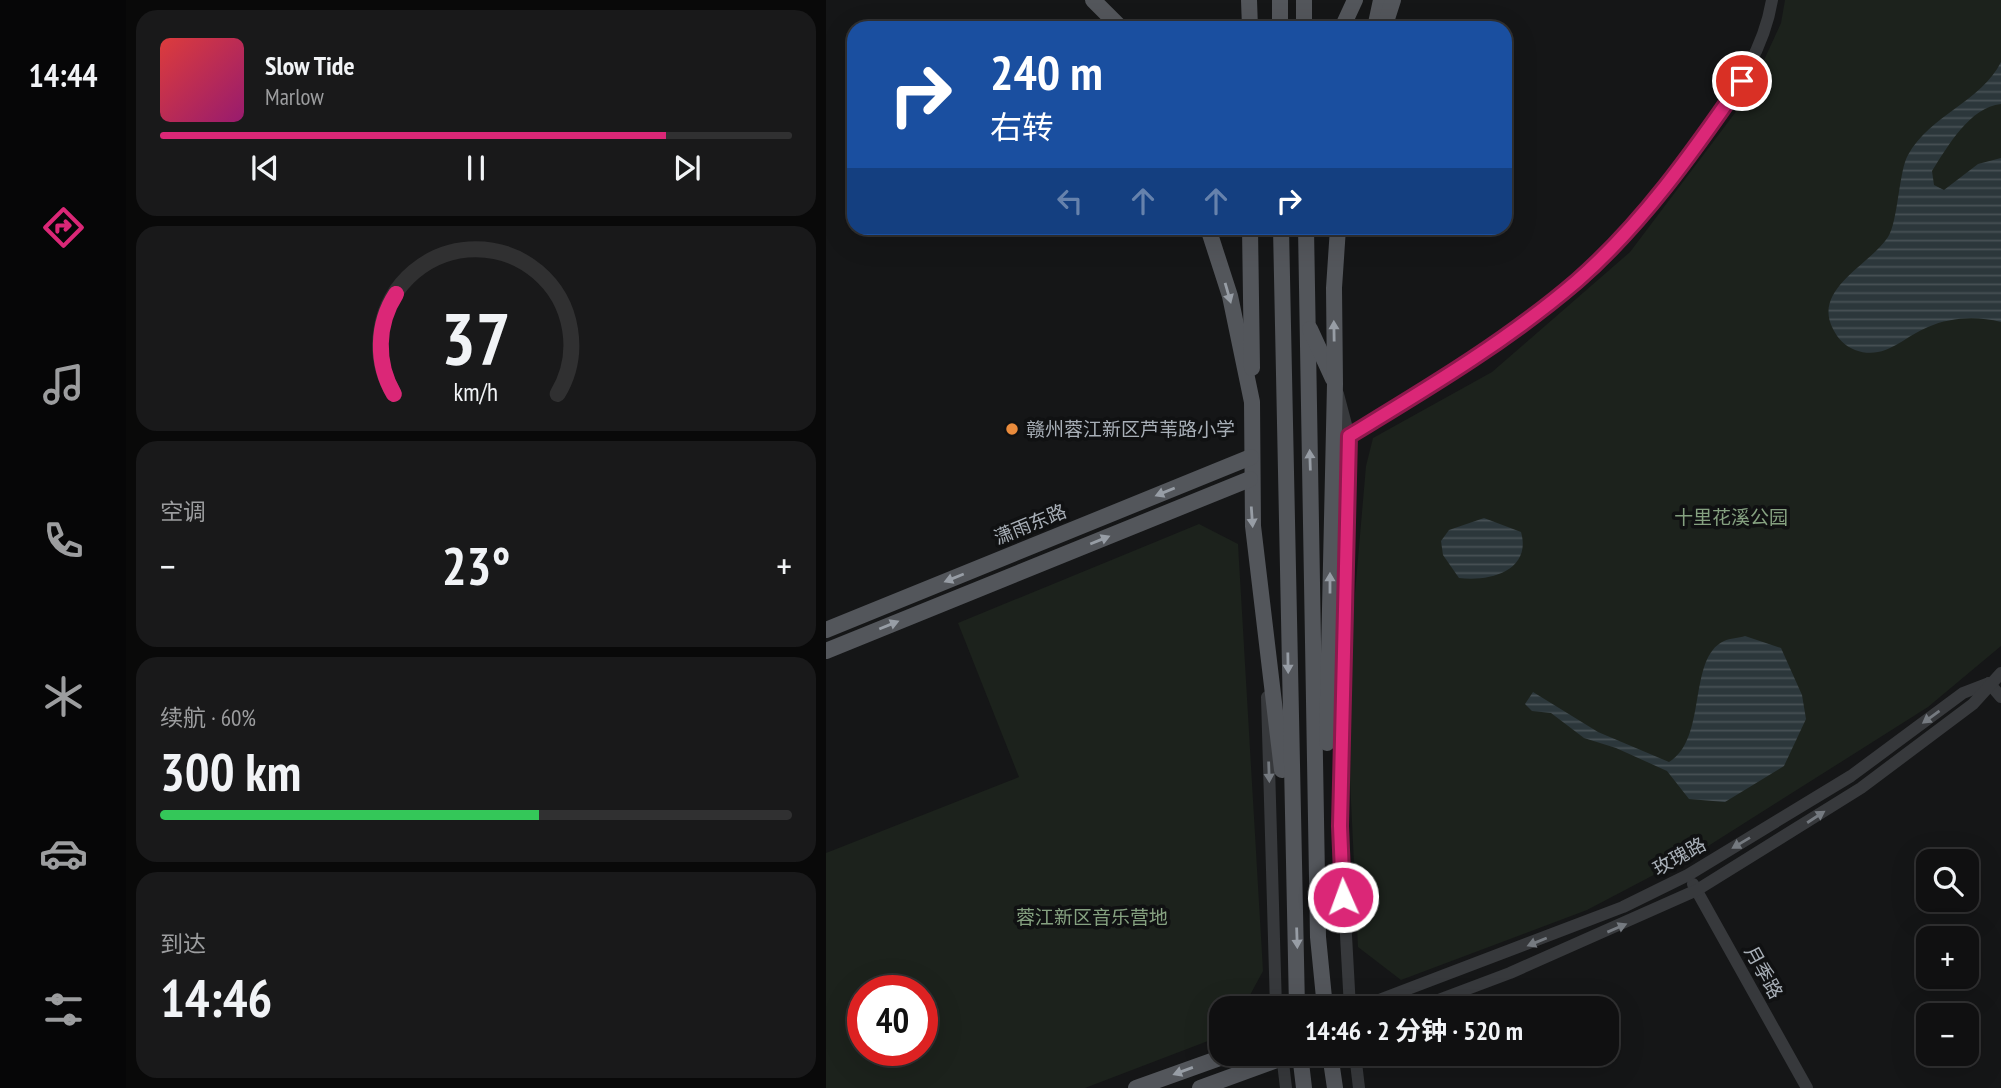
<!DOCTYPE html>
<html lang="zh">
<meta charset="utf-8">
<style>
body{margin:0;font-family:"PT Sans Narrow","Noto Sans SC",sans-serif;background:#19191a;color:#f1f3f6;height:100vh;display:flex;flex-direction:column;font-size:26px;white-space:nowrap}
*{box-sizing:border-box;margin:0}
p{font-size:23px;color:#9c9d9f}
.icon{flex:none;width:38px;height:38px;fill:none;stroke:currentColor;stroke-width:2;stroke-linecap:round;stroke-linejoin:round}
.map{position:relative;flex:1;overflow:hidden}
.side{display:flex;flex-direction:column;gap:10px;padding:10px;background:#090909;width:700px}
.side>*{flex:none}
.top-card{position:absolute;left:21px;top:21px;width:665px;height:214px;border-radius:21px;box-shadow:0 7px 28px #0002,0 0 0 2px #303031;background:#1a4fa0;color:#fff;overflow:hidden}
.buttons{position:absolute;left:1090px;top:849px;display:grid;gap:14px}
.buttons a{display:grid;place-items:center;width:63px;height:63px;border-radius:14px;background:#101011;box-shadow:0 7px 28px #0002,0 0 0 2px #303031;font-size:35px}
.speed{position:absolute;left:21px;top:975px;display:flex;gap:14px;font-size:35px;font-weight:700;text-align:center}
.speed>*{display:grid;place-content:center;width:91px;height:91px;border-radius:50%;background:#101011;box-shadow:0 7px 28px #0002,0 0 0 2px #303031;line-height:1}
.speed .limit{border:10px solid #d22;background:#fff;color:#111}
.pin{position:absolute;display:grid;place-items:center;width:60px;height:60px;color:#fff;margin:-30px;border:4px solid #fff;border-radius:50%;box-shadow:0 2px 7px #0007}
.me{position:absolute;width:77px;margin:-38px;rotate:358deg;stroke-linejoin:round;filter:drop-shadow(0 0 5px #0008)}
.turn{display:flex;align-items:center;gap:24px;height:147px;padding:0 28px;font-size:32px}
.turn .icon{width:91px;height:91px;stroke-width:2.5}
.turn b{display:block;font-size:49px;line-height:60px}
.lanes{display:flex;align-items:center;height:66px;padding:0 28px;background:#0003;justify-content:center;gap:35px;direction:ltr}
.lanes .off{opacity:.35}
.big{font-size:52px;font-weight:700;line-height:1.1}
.side .tile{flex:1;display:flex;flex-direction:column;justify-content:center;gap:10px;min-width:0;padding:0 24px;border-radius:21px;background:#19191a}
.side .dial{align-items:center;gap:0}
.dial svg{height:182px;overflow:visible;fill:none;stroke:#303031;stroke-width:7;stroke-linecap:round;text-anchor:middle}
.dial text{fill:#f1f3f6;stroke:none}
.song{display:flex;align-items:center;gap:21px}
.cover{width:84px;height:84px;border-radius:10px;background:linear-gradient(135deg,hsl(0 70% 55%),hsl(320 70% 35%))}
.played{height:7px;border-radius:4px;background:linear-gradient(90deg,#db2777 80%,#303031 80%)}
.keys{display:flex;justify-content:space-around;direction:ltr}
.heat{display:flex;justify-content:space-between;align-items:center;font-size:38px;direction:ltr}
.charge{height:10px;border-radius:5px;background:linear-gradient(90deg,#34c759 60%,#303031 0)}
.trip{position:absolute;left:383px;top:996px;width:410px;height:70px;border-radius:21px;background:#101011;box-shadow:0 7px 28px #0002,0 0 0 2px #303031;font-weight:700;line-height:70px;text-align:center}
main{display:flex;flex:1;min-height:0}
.menu{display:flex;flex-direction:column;width:126px;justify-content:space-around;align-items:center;background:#060607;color:#9c9d9f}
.menu .icon{width:49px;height:49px}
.menu .on{color:#db2777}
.menu b{font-size:32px;color:#f1f3f6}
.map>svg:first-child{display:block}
.park{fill:#1c221c;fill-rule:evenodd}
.water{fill:url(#water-rules)}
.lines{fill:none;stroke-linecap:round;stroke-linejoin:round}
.minor{stroke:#37393c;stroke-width:12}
.major{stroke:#53565b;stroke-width:16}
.oneway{fill:#979da5}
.oneway2{fill:#757a80}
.route-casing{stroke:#8e194d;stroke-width:18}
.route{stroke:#db2777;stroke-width:12}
.poi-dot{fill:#e98b3c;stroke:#101112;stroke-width:2.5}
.labels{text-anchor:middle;stroke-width:7;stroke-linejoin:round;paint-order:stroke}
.poi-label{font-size:19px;fill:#a8afb7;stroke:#101112;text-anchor:start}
.park-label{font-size:19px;fill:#85a180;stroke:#101112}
.street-label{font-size:19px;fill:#a8afb7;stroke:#101112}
</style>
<main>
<nav class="menu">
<b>14:44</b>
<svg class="icon on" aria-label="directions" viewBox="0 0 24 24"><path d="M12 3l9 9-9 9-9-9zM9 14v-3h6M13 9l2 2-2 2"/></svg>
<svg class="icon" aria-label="music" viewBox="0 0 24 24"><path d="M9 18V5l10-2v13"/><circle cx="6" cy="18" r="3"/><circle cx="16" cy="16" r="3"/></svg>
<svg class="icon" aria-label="phone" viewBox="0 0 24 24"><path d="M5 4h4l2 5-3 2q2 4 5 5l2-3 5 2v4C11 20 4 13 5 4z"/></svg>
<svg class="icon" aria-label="climate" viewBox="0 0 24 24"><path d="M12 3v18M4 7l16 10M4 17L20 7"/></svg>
<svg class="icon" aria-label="car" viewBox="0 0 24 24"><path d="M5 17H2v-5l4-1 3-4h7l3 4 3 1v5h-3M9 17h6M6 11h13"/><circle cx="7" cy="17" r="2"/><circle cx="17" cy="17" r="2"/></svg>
<svg class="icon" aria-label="filters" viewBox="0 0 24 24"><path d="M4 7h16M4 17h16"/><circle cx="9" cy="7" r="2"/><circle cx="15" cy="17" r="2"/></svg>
</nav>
<section class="side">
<div class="tile">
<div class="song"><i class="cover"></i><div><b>Slow Tide</b><p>Marlow</p></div></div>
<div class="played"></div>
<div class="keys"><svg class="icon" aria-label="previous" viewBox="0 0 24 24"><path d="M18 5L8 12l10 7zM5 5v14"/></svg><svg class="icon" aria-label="pause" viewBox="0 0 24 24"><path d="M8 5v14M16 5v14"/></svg><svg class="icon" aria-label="next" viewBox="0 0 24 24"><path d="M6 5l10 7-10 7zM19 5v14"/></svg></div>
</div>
<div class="tile dial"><svg viewBox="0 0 100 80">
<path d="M14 69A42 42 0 1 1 86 69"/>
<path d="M14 69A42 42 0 0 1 15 25" stroke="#db2777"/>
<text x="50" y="56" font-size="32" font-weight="700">37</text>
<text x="50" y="72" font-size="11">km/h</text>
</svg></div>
<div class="tile"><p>空调</p>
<div class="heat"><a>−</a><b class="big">23°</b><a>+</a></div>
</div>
<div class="tile"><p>续航 · 60%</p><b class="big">300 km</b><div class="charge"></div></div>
<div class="tile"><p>到达</p><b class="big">14:46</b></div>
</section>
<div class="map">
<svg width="1175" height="1088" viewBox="0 0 1175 1088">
<defs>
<pattern id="water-rules" width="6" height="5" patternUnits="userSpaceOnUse" patternTransform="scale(1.75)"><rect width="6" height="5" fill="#2c373b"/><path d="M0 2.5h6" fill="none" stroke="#485155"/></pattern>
</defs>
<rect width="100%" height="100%" fill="#151617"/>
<g class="park">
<path d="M959,0H1175V646L1102,707L879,848L761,910L575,980L532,947L520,697L540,466L547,438L666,372L804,252L921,97L955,23Z"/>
<path d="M373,524L412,544L437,971L417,1008H396L395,1036L259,1088H0V853L193,777L132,623ZM37,990H96V1050H37Z"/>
</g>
<g class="water">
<path d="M1175,62V104C1144,107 1122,146 1106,171L1108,185L1118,190L1152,164L1175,158V322C1151,316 1125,317 1102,327C1077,337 1059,361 1029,350C1019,346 1012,339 1007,329C986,289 1044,265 1062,237C1072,222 1073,170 1082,155C1104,115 1155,102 1175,62Z"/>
<path d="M658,518L695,532C706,571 663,582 633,578L617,555L615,541L623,530Z"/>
<path d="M919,636L955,648L976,695L980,719L958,766L899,802L863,799L841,771L790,748L758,738L725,713L706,711L699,704L707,692L772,732L843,762C882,739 861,658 898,641C904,638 913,638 919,636Z"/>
</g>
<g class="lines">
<g class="minor">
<path d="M512,394L523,436L514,826L524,1008"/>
<path d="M508,445C592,395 677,345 751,281C801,237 845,183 883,128C911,88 938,49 946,0"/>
<path d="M1163,683L1175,697"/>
<path d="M441,697L450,1008"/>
<path d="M867,884L981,1088"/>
<path d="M532,1008L797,907L862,875L1025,776L1137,693L1163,683"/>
<path d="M591,1008L684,973L871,890L1035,788L1147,704L1175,673"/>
<path d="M456,1054L460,1088"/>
<path d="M529,1054L533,1088"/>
</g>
<g class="major">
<path d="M267,0L295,28"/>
<path d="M423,0L424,28"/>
<path d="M454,0V28"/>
<path d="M478,0V28"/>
<path d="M516,28L529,0"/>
<path d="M549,28L555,0"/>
<path d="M558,28L567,0"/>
<path d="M382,228L404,296L426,402L427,526L456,770"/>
<path d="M424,228L426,368"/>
<path d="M455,228L471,1008"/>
<path d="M480,228L492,937L499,1008"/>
<path d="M484,329L507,379"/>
<path d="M0,630L425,457"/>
<path d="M0,651L424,479"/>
<path d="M501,743L509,384L508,288L512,228"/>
<path d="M474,1054L478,1088"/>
<path d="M504,1054L509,1088"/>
<path d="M310,1088L405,1054"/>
<path d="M374,1088L467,1054"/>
</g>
</g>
<defs><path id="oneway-solid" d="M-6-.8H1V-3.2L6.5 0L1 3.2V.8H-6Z" transform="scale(1.75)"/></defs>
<g class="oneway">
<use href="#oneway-solid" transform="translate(402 293) rotate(74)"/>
<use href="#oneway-solid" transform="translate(508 331) rotate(-91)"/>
<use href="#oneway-solid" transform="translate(484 460) rotate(-92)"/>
<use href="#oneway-solid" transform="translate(339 492) rotate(158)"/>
<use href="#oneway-solid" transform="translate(426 517) rotate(86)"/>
<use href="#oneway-solid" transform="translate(274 540) rotate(-22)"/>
<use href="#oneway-solid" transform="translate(128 578) rotate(158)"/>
<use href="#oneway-solid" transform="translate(504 583) rotate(-90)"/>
<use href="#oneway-solid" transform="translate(63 625) rotate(-22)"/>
<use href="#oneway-solid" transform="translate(462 663) rotate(89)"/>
<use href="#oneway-solid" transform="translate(471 938) rotate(88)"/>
<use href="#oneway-solid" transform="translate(357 1071) rotate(160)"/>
</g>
<g class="oneway2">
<use href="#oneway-solid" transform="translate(1105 717) rotate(144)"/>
<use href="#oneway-solid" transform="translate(443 772) rotate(88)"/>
<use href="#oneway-solid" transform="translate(990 817) rotate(-33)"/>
<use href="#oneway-solid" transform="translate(915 843) rotate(149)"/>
<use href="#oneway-solid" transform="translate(791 928) rotate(-23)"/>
<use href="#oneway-solid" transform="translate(711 942) rotate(158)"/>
</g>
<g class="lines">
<defs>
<path id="route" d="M517,897L514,826L523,436C602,388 681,341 751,281C816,224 867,152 916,81"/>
</defs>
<use href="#route" class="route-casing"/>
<use href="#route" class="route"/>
</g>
<circle class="poi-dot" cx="186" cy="429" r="7"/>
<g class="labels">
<g class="poi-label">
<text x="200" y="436">赣州蓉江新区芦苇路小学</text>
</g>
<g class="park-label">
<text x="905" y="524">十里花溪公园</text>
<text x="266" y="924">蓉江新区音乐营地</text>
</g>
<g class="street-label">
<text transform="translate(204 524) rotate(-22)" y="7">潇雨东路</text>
<text transform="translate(853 856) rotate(-29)" y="7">玫瑰路</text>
<text transform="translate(938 972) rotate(61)" y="7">月季路</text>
</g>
</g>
</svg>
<div class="buttons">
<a><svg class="icon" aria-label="search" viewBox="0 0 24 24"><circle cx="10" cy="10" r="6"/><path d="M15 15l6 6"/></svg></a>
<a>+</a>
<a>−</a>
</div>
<div class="speed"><div class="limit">40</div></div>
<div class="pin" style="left:916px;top:81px;background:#d93025"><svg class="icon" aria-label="arrive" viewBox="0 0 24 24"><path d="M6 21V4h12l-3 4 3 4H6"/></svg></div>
<svg class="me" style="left:517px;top:897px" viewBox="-20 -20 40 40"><circle r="17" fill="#db2777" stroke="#fff" stroke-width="3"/><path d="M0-11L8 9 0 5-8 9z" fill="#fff"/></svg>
<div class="trip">14:46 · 2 分钟 · 520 m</div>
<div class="top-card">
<div class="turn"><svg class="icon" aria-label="right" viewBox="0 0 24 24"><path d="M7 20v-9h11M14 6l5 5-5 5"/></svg><div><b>240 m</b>右转</div></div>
<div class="lanes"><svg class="icon off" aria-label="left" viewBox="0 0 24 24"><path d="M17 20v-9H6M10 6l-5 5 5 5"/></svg><svg class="icon off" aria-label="ahead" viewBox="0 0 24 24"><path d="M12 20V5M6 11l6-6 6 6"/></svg><svg class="icon off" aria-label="ahead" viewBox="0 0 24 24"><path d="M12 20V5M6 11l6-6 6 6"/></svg><svg class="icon" aria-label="right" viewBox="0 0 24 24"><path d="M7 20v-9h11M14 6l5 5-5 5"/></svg></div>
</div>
</div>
</main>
